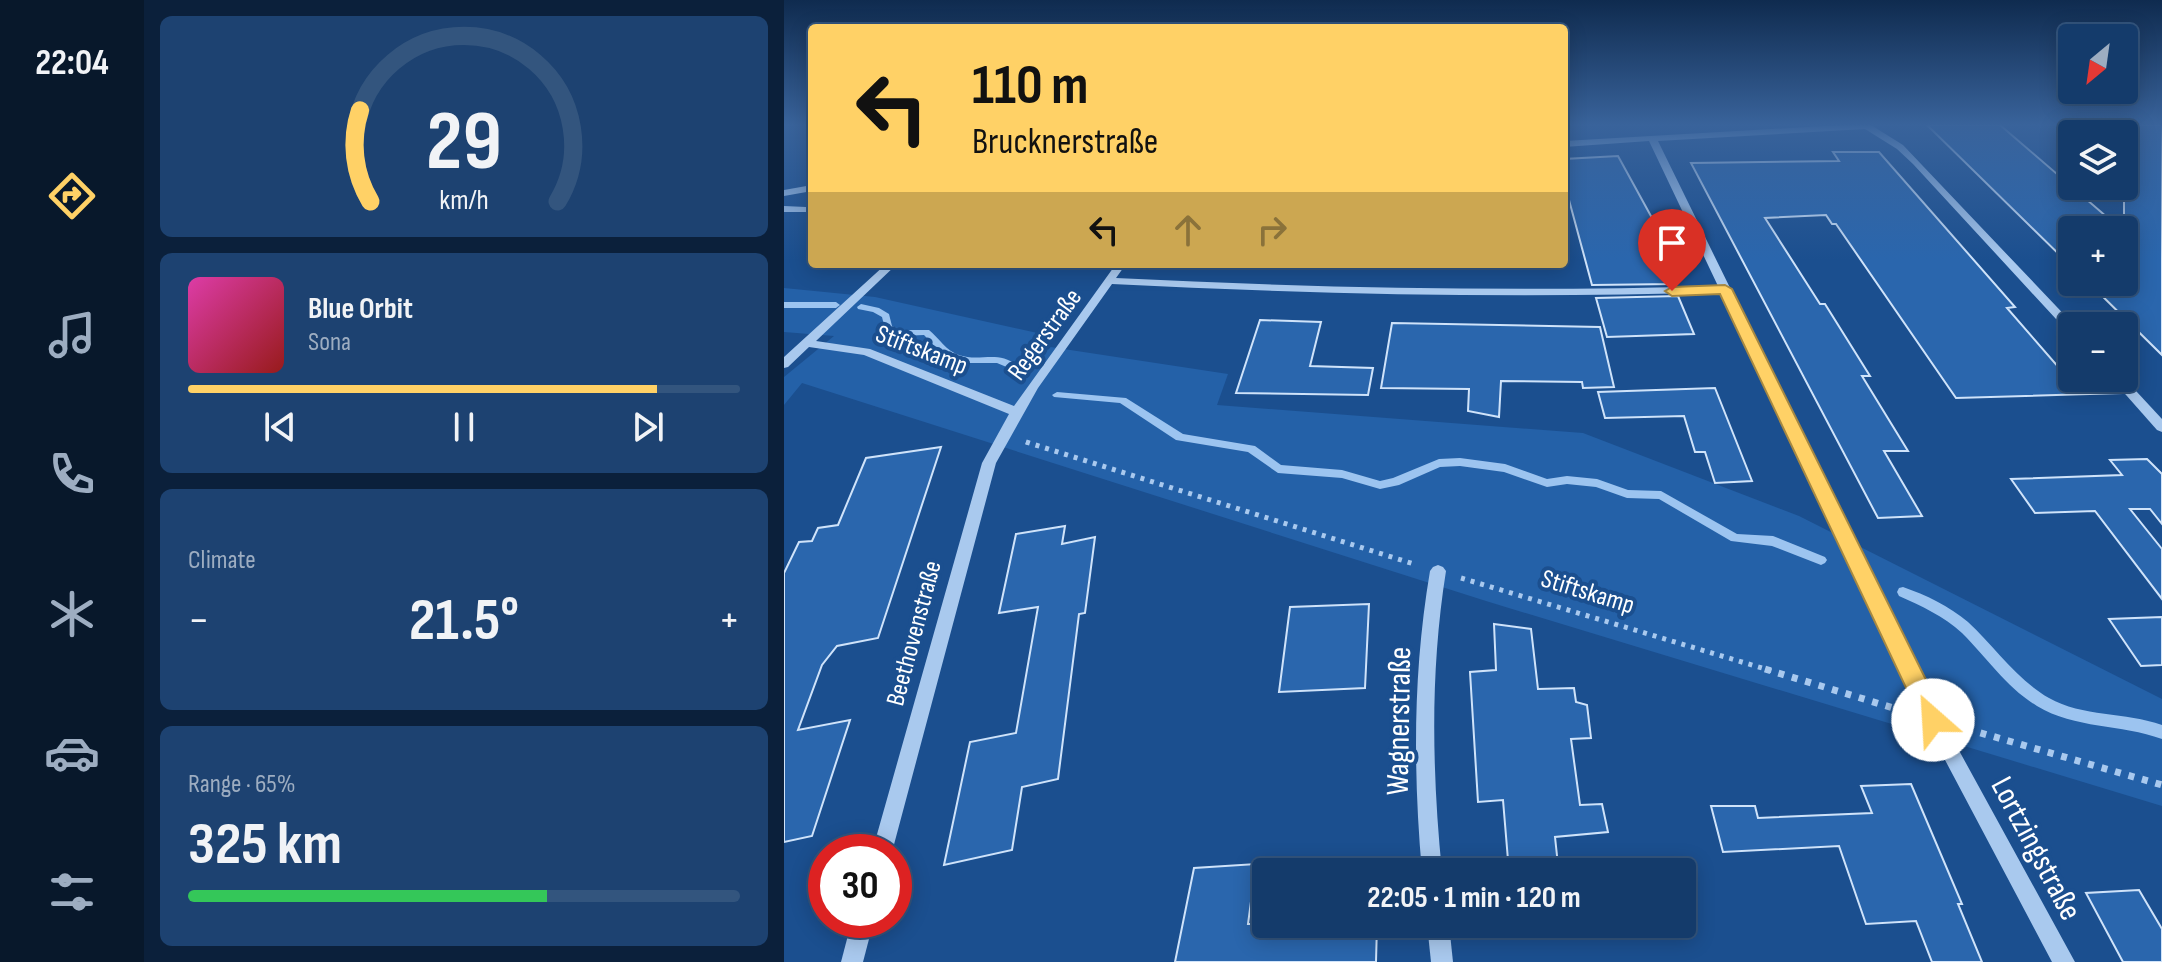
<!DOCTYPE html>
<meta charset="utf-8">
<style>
body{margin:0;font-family:"Sofia Sans Condensed",sans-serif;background:#1d4271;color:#f1f3f6;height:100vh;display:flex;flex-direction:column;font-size:30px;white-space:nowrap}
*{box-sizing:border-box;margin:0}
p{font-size:26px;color:#9dadc1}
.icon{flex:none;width:44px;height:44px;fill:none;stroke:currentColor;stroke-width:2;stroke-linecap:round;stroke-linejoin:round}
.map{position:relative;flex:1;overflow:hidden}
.side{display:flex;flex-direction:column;gap:16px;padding:16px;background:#0b203b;width:640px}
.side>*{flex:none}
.hud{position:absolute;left:24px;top:24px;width:760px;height:244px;border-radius:8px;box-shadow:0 4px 20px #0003,0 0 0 2px #33557e;background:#ffd166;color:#111;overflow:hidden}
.needle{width:52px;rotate:209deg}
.controls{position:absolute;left:1274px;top:24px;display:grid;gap:16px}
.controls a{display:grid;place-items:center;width:80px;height:80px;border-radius:8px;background:#143b6b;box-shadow:0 4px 20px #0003,0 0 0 2px #33557e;font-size:40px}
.speed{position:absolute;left:24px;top:834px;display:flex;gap:16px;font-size:40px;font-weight:700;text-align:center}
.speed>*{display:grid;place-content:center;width:104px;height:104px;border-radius:50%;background:#143b6b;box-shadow:0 4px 20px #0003,0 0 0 2px #33557e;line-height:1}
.speed .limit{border:12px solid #d22;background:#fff;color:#111}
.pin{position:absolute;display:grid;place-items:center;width:68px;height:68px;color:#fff;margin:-82px -34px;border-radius:50% 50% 50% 0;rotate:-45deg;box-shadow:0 0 8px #0007}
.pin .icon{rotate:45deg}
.me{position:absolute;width:88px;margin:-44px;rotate:334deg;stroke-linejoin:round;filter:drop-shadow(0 0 6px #0008)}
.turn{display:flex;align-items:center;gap:28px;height:168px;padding:0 32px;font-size:36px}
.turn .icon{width:104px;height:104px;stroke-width:2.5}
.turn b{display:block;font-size:56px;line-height:68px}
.lanes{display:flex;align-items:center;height:76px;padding:0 32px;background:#0003;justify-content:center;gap:40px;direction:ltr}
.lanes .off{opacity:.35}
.big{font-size:60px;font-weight:700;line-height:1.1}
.side .tile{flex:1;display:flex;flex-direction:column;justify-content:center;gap:12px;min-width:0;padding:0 28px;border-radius:12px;background:#1d4271}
.side .dial{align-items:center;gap:0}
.dial svg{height:208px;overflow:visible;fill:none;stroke:#33557e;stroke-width:7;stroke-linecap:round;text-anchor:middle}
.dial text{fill:#f1f3f6;stroke:none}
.song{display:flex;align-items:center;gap:24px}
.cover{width:96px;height:96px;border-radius:12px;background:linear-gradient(135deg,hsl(320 70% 55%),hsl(0 70% 35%))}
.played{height:8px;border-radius:4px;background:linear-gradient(90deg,#ffd166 85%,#33557e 85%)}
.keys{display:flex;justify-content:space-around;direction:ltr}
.heat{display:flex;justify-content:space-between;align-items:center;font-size:44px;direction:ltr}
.charge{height:12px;border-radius:6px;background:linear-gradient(90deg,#34c759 65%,#33557e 0)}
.trip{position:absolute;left:468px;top:858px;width:444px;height:80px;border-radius:8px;background:#143b6b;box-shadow:0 4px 20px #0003,0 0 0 2px #33557e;font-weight:700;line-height:80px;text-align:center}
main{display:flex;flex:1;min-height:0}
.menu{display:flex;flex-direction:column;width:144px;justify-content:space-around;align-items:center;background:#08182b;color:#9dadc1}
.menu .icon{width:56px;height:56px}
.menu .selected{color:#ffd166}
.menu b{font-size:36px;color:#f1f3f6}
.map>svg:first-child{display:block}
.green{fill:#2461a8}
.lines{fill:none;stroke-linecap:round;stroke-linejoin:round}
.stream{fill:#9cc4f0;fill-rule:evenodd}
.building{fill:#2a66ad;stroke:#cfe3fa;stroke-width:2}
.path-far2{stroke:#a9c9ee;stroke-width:4;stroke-dasharray:3 5;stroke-linecap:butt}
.path-far1{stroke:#a9c9ee;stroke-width:5;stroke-dasharray:4 6;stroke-linecap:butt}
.path{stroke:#a9c9ee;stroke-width:7;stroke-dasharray:6 8;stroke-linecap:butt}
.minor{fill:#a9c9ee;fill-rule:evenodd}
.route{fill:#ffd166;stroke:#a68842;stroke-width:2}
.labels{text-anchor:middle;stroke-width:8;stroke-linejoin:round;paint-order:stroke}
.street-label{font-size:26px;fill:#fff;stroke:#1b4f8f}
.near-street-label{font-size:32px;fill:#fff;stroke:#1b4f8f}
</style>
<main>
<nav class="menu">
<b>22:04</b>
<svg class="icon selected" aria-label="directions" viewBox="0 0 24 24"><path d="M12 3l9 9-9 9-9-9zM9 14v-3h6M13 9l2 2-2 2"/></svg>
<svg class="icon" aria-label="music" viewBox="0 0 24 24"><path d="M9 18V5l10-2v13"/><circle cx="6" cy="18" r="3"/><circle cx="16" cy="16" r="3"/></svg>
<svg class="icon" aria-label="phone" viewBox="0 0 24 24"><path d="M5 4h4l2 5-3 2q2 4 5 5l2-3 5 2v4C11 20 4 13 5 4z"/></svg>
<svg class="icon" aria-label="climate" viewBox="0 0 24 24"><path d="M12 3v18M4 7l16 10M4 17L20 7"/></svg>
<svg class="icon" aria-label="car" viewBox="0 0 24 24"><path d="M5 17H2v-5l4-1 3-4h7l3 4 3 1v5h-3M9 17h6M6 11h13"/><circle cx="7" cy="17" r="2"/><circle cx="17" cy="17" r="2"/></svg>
<svg class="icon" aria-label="filters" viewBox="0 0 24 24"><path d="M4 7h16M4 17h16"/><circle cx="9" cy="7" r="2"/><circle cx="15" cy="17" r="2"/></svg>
</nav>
<section class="side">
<div class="tile dial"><svg viewBox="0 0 100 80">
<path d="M14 69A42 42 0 1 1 86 69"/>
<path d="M14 69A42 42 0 0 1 10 34" stroke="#ffd166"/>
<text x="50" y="56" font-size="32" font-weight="700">29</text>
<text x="50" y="72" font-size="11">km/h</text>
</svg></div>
<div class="tile">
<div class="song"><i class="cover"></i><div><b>Blue Orbit</b><p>Sona</p></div></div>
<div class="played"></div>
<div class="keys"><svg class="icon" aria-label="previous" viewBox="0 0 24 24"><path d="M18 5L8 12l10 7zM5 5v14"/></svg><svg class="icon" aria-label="pause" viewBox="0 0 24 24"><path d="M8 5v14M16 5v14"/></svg><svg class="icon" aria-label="next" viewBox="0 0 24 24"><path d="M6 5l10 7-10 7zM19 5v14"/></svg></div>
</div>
<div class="tile"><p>Climate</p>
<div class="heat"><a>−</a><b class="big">21.5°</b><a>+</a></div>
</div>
<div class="tile"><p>Range · 65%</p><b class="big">325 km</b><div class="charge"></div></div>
</section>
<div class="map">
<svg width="1378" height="962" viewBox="0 0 1378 962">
<rect width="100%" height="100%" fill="#1b4f8f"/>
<path class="green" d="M0,288L91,297L267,336L260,346L444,374L433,405L799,433L1015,516L1378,699V806L702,601L18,383L0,405V377L50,336L0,332Z"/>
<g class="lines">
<g class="stream">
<path d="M0,302H52L56,305L52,308H0Z"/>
<path d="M77,304L95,308L105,314L108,326L117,330H145C155,338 162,351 175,355C198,363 213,348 237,368L232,371L213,363H186L167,359L158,354L140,335L116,336L101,329L98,317L89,312L74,309L73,307Z"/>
<path d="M273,392L342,398L399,434L471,446L497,465L558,470L596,481L609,478L655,459L676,458L721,464L763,479L783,476L813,479L844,490L877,491L953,534L989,536L1041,557L1043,560L1041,563L1037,565L988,546L947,541L875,499L843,498L812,487L783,484L763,487L720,472L676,466L656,467L615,485L596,489L558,478L494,473L464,452L392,440L336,403L270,397L268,395Z"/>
<path d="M1119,587C1142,595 1165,606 1184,622C1211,647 1232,679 1265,698C1298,717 1342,712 1378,725V739C1337,724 1291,729 1253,706C1223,688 1203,658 1178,633C1160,616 1137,606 1115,596L1113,592L1115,588Z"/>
</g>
</g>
<g class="building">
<path d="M1143,125H1216L1338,230H1288V267Z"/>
<path d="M1340,125H1378V355L1304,282H1340Z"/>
<path d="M1049,152H1095L1231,307L1223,308L1276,369H1288V378H1324L1337,393L1172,398L1052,224H1048L1042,215L981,218L1036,304H1041L1086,376H1078L1124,451H1100L1138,516L1094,518L907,163L1055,161Z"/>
<path d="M834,156L879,238H871L889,284L808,285L785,200H780V159Z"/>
<path d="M894,296L910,334L823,337L812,298Z"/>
<path d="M476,320L537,322L526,366L589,368L584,395L452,393Z"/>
<path d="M608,323L816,327L830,387L799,388L798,382L717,381L715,417L684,411L685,389L597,388Z"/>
<path d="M931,388L968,481L931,483L921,452H911L900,416L821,418L814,392Z"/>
<path d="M157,447L94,638L53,646L38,665L14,730L66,720L28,836L0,842V573L15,542L28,541L34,528L54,525L82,458Z"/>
<path d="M1363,459L1378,474V524L1366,509H1346L1378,549V599L1311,511L1251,513L1227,479L1338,475L1326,460Z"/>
<path d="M281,526L278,544L311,537L301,613L295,614L274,779L238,787L228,850L160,865L186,742L232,733L254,607L215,613L232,534Z"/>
<path d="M585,604L581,688L495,692L506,607Z"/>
<path d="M1378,617V665L1357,666L1325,619Z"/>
<path d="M710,624L747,629L754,689L790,688L792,702L803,705L807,738L787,739L796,805L818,804L824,832L771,837L774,865L768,864L769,872H725L719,800L694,802L686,672L712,670Z"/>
<path d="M1127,784L1178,904H1174L1198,962H1148L1132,921L1082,924L1055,846L939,852L927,806H971L974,818L1088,813L1077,786Z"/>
<path d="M472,864L464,924H593L592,962H391L410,868Z"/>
<path d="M1355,890L1378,929V962H1339L1302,893Z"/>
</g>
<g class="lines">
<path class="path-far2" d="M242,442L247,444"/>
<g class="path-far1">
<path d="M242,442L633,565"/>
<path d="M677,578L988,671"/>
</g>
<g class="path">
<path d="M981,669L1116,710"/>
<path d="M1183,729L1378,785"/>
</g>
<g class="minor">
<path d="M1057,125H1087L1119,145L1291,326H1288V334L1284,332L1129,164L1113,149L1081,129L874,141L1155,714L1291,962H1268L1143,726L937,292C734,299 531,294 328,284L254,388L212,463L108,852H88L198,463L225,414L80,355L25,347L4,367L0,368V357L102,264H113L32,341L86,349L230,406L332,264H342L332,278C533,288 733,292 934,286L865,141L780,147V141Z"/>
<path d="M28,185V191L0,196V190Z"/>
<path d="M28,203L27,212H0V206L22,207Z"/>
<path d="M1327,378H1340L1378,419V432L1373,430Z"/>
<path d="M654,565L659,567L662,571C646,671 648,771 658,872H638C629,771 629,671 646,571L649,567Z"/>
<path d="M68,920H90L79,962H57Z"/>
<path d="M643,924H665L669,962H647Z"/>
</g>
</g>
<linearGradient id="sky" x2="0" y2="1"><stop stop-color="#0f2b4f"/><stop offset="0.48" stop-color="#39639b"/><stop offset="1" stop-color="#39639b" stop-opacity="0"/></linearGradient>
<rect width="1378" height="260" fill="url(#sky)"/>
<path class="route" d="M941,285L948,289L1158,712L1161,720L1158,728L1149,731L1141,728L936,294L888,296L881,291L888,287Z"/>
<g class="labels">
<g class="street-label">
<text transform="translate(260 334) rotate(-54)" y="9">Regerstraße</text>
<text transform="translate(138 349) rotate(21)" y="9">Stiftskamp</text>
<text transform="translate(804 591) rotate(17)" y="9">Stiftskamp</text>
<text transform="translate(129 633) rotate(-75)" y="9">Beethovenstraße</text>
</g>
<g class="near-street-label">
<text transform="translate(614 721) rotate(-89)" y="11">Wagnerstraße</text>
<text transform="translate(1253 848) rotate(62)" y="11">Lortzingstraße</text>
</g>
</g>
</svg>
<div class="controls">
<a><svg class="needle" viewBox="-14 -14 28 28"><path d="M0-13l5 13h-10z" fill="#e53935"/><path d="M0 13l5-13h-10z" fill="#9dadc1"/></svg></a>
<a><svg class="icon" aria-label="layers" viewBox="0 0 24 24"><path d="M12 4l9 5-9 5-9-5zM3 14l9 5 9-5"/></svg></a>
<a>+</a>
<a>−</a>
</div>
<div class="speed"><div class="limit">30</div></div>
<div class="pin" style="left:888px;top:291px;background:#d93025"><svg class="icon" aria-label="arrive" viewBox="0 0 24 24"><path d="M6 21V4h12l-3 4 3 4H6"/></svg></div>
<svg class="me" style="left:1149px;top:720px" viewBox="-20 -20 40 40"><circle r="19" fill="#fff"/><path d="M0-13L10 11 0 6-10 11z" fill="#ffd166"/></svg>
<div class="trip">22:05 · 1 min · 120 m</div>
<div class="hud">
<div class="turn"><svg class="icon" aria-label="left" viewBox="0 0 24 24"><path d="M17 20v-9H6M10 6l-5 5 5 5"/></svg><div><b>110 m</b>Brucknerstraße</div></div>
<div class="lanes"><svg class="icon" aria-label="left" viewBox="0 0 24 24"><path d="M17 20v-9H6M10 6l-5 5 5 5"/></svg><svg class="icon off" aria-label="ahead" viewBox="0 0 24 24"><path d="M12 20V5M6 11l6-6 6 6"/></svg><svg class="icon off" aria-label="right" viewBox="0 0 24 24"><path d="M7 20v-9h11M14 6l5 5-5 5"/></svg></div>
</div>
</div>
</main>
